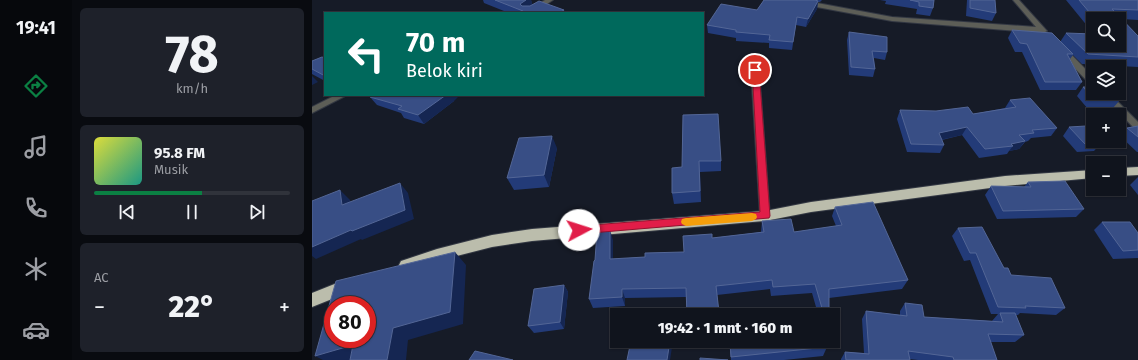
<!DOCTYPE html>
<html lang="id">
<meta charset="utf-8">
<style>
body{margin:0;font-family:"Fira Sans",sans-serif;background:#1e212a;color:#f1f3f6;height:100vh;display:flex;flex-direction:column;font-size:15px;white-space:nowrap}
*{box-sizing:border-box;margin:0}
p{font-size:13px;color:#9c9ea4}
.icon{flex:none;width:22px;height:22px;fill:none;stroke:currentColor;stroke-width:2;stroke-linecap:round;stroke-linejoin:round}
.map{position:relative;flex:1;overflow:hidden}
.panel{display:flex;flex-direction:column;gap:8px;padding:8px;background:#090b10;width:240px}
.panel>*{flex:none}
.banner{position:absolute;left:12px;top:12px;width:380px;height:84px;border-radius:0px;box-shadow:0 1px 3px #0004,0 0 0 1px #30333b;background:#00695c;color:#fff;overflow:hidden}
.tools{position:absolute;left:774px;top:12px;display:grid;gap:8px}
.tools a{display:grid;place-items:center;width:40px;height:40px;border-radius:0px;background:#10141d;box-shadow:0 1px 3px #0004,0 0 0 1px #30333b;font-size:20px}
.speed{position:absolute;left:12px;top:296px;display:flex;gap:8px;font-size:20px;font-weight:700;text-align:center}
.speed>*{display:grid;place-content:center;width:52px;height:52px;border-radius:50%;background:#10141d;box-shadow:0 1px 3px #0004,0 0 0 1px #30333b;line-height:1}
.speed .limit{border:6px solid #d22;background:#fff;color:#111}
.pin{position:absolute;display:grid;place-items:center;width:34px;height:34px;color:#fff;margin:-17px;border:2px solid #fff;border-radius:50%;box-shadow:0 1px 4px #0007}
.me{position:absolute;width:44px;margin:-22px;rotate:85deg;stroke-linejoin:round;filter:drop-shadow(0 0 3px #0008)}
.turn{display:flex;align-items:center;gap:14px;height:84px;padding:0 16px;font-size:18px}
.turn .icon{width:52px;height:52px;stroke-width:2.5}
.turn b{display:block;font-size:28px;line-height:34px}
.big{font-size:30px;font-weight:800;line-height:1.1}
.panel .card{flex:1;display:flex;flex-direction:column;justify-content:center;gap:6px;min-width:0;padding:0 14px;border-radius:6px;background:#1e212a}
.panel .dial{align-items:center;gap:0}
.dial b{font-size:52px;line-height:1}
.song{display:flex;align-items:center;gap:12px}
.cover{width:48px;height:48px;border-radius:6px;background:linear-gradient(135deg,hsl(60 70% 55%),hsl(170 70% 35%))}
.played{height:4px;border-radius:2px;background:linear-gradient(90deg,#0b8043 55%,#30333b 55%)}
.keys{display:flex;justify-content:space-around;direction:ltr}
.heat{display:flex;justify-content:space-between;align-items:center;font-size:22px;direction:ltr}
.trip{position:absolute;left:298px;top:308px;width:230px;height:40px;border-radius:0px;background:#10141d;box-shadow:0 1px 3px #0004,0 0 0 1px #30333b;font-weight:800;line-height:40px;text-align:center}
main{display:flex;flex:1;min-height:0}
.dock{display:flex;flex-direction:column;width:72px;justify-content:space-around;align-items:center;background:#06080c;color:#9c9ea4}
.dock .icon{width:28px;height:28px}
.dock .selected{color:#0b8043}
.dock b{font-size:18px;color:#f1f3f6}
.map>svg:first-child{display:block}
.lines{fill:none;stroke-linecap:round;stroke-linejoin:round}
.minor-casing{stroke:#333843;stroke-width:2}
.highway-casing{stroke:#333843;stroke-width:2}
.minor{fill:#5d5e57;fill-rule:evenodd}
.highway{fill:#bbbdac;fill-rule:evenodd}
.wall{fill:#233b78}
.shaded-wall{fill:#152652}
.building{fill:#384e85;stroke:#536696;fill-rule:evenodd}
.route{fill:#e11d48;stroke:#92132f}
.slow{fill:#f59e0b}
</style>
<main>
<nav class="dock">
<b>19:41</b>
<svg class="icon selected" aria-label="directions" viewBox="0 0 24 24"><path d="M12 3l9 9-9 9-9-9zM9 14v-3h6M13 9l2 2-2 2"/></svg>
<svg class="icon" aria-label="music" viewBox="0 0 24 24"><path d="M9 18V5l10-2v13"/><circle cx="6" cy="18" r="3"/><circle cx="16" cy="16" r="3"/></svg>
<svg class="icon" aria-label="phone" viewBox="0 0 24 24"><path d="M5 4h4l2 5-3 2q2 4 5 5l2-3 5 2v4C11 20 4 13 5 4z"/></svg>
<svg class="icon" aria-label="climate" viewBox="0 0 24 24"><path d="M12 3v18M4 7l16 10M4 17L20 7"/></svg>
<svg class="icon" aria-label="car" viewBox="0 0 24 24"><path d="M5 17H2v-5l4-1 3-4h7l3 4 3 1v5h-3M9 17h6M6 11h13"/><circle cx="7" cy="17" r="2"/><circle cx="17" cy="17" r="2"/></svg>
</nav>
<section class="panel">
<div class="card dial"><b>78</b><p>km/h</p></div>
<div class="card">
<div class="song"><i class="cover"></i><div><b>95.8 FM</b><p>Musik</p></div></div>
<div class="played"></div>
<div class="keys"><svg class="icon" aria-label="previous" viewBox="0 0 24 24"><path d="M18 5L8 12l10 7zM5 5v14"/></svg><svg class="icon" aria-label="pause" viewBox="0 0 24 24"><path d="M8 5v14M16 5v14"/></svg><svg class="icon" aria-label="next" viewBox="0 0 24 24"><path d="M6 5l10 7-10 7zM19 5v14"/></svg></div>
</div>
<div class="card"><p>AC</p>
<div class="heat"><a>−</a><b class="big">22°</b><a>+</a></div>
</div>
</section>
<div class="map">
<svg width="826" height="360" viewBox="0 0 826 360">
<rect width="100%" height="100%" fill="#161b27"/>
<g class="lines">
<defs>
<g id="minor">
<path d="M233,0H241L221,13H213Z"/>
<path d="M475,0H489L580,17L724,27L701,0H707L735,31L731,33L580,21L478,2Z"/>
<path d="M747,48H753L781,77V84H778L747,52Z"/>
<path d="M440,68H443L447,70L458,216L457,219L453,220L449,219L448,216L439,70Z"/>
<path d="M788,93H797L826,122V130L823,129Z"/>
<path d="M24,95H35L0,113V107Z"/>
</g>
<g id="highway">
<path d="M826,167V175L807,176V168Z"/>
<path d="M781,170V178L693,186L499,212L453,221L220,241L180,247L125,261L94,271L89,269L87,265L89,261L125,249L180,235L220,229L453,211L499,202L693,176Z"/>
<path d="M35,279L40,281L42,286L40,291L0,307V293Z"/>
</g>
</defs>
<use href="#minor" class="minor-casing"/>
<use href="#highway" class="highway-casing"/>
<use href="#minor" class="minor"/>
<use href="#highway" class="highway"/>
</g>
<g class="wall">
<path d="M171,0H219L220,4L252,10L253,13H197L172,3Z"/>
<path d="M452,0H510L508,2H506L505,9L494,27L484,25L480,50L457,48V43L424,41V38L396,33L395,25L445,10Z"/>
<path d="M568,0H622L621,8L618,16L604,14L605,9L573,4L574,1Z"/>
<path d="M655,0H683L684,13L680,21L654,16Z"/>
<path d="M754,0H826V20L810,19L826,36V67L770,64L761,55L758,59L770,82L764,90H728L710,52H703L696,38L700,30L748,42L754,33L807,45V19H781V33Z"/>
<path d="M537,32L575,52L573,60L562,58L563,69L561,77L537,75L535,40Z"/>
<path d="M13,58V81L0,74V61Z"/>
<path d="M771,87L808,100L801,108L776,109L765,96Z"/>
<path d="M58,97L142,101L112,124L92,118L89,113L65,105Z"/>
<path d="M698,100L745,128L739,136L719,138L716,141L713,142L707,149L697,151L695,154L667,158L650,135L630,140L632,145L628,153L595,152L585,119L588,110L661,114L693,108Z"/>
<path d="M371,115L409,161V171L388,172L389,202L362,204L360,193L370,167Z"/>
<path d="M826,126V152H825L808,136L815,128Z"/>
<path d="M757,127L790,142L782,151L765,152L751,136Z"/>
<path d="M245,148L237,187L202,190L195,178Z"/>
<path d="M826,177V195L818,185Z"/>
<path d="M716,182L772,209L764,217L685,219L673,195L679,186L712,187Z"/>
<path d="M523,207L596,280L590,289L517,298V315H498L506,314L500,293L459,296L458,289L405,295L407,315H375L374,297L313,298V306L281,308L277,299L283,260L301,240V259L333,257L372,252L400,238L449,232L450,221L482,232L524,226L520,216Z"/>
<path d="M790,222L826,233V258L801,259L782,230Z"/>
<path d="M646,228L692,268L699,275L753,308L744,315L708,313L706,315H704L712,335L703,342H678L685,360H606L597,359L598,360H529V359L533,352L552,353L550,319L554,311L588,315V311L593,303L612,317L680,321L686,314H679L658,260L652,261L640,236Z"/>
<path d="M252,285L256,292L252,329L222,333L216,326Z"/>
<path d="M417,341H513L515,347L511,356L472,360H419Z"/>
</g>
<g class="shaded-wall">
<path d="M212,0H219L221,6L211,11L208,4Z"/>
<path d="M506,1L505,9L494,27L496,19Z"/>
<path d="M252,10L253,13H247Z"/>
<path d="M0,76L6,82L0,85Z"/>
<path d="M134,95H148L142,101L112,124L106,115Z"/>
<path d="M655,127L650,135L623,141L627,133Z"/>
<path d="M240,136L245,148L237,187L232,175Z"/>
<path d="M713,141L707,149L697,151L701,146L699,144Z"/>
<path d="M88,183L96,193L102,219L50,240L49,239L4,259L0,256V247L39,230Z"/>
<path d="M28,190L38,200L40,215L30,205Z"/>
<path d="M298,230L301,240V269L298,259Z"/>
<path d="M143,252L154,265L151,324L96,340L94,360H75L81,328Z"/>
<path d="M252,285L256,292L252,329L248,322Z"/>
<path d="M310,289L313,298V306L310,297Z"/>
<path d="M358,341H361L358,360H355Z"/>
<path d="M41,345L45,360H11L3,356Z"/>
</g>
<g class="building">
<path d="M183,0H214L208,4L210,6H218L227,1L252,10L247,13H208L211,11Z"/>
<path d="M452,0H503L506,1L496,19L485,17L481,42L457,40L458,35L424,32V30L395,25L409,4L445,10Z"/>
<path d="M598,0H622L621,8L607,6V2Z"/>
<path d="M658,0H683L684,13L658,8Z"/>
<path d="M767,0H826V10L800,9L826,36V57L776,54L754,33L781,34V45H807V19H783Z"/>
<path d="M700,30L740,33L761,54H755L770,82H733L715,44L708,43Z"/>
<path d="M537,32L575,37V52L560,51L563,69L539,67Z"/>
<path d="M10,57L13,58V76L0,69V61Z"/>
<path d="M771,87H781V93H801L808,100H783Z"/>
<path d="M61,95H134L106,115L86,109L90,106L58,97Z"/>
<path d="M718,98L745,128L720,130L722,133L707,135L713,141L699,144L701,146L673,149L655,127L627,133L632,145L599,144L588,110L624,111L656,107L661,114L704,107L698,100Z"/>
<path d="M406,114L409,161H387L388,191L360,193V168L370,167L371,115Z"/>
<path d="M774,126L781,133V141H789L790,142L773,144L757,127Z"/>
<path d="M826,126V137L815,128Z"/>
<path d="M240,136L232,175L195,178L207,138Z"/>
<path d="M753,181L772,209L691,211L679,186L719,187L716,182Z"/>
<path d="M88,183L93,210L40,231L39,230L0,247V201L28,190L30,205Z"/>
<path d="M561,202L596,280L517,289V315H512L503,284L461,287L460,280L404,286L407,312L375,315L374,288L310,289V297L277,299L282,261L283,260L285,232L298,230V259L333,257V253L372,252L371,236L400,234V238L452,232L450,221L479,219L482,232L530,225L523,207Z"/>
<path d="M790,222H818L826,233V250L811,251Z"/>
<path d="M670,227L692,268H696L699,275L739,278L753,308L713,306L714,308L686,307L664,253H658L646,228Z"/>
<path d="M143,252L138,312L81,328L75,360H38L41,345L3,356L24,281ZM21,305H55V339H21Z"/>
<path d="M252,285L248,322L216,326L222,289Z"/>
<path d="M593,303L610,305L612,317L691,322L688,313H703L712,335L676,334L685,360H642L641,357L596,351L598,360H534L533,352L557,354L554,311L595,316Z"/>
<path d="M319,341H358L355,360H315Z"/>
<path d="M418,341H513L515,347L419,357Z"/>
<path d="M163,351L201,360H157Z"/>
<path d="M388,358L416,360H388Z"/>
</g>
<path class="route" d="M440,68H443L447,70L458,216L457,218L267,234L263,233L262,230L263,227L267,226L448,212Z"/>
<path class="slow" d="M440,213L444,214L445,217L444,219L440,221L374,226L370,224L369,222L370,219L374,218Z"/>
</svg>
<div class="tools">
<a><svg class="icon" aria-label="search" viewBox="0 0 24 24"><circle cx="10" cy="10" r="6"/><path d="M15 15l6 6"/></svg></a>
<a><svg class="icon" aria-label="layers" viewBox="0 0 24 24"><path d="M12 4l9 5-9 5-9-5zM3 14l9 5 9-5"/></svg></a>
<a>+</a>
<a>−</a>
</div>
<div class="speed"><div class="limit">80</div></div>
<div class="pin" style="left:443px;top:70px;background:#d93025"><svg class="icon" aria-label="arrive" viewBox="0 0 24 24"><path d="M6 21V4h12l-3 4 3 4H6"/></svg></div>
<svg class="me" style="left:267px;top:230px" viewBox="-20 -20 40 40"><circle r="19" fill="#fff"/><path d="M0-13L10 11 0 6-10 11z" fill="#e11d48"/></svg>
<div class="trip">19:42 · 1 mnt · 160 m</div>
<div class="banner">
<div class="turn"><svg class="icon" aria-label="left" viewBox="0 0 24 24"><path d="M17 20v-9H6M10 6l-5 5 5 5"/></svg><div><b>70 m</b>Belok kiri</div></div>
</div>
</div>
</main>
